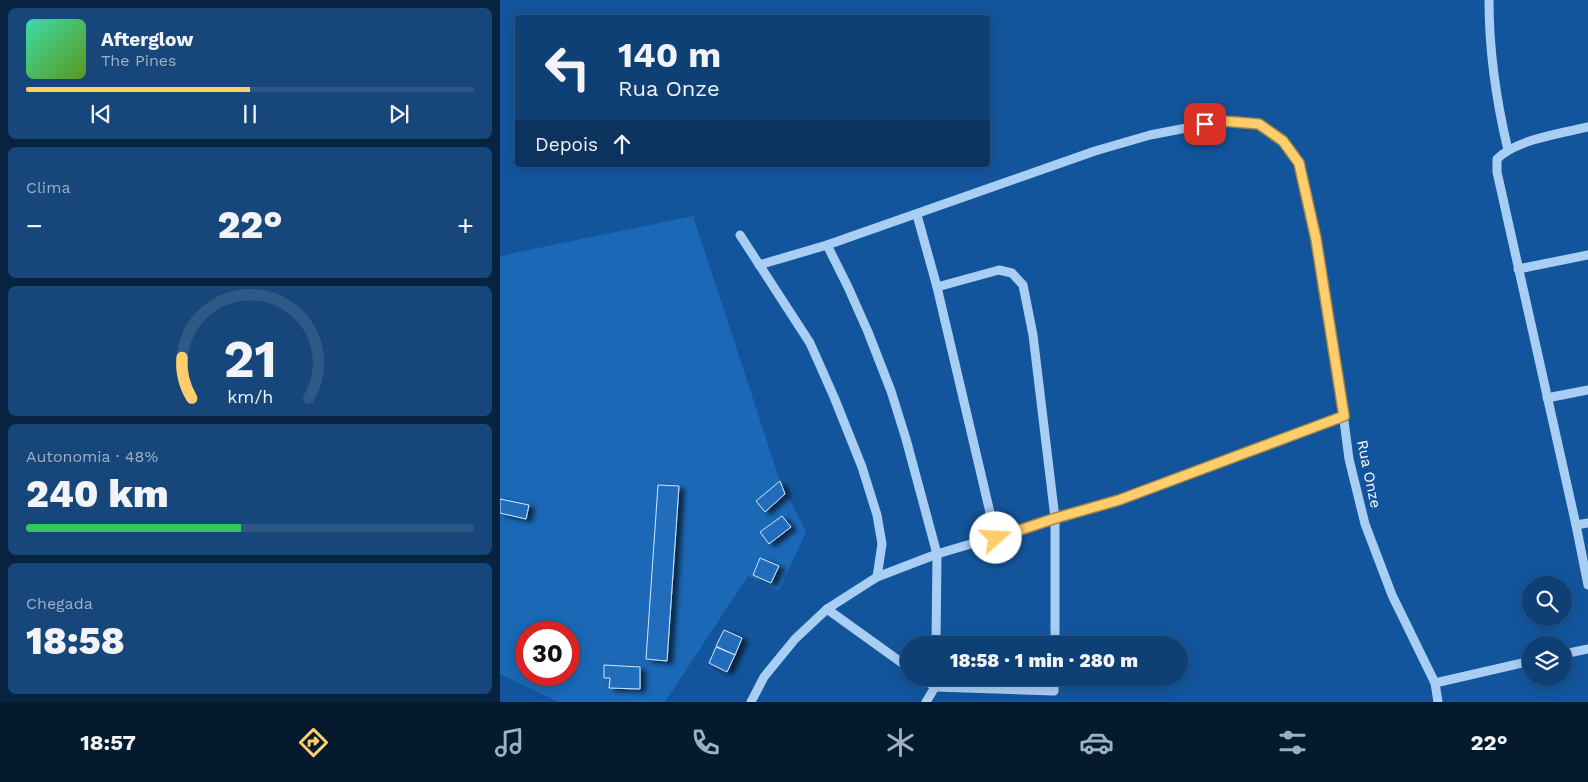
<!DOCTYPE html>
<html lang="pt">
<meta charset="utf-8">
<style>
body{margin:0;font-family:"Work Sans",sans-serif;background:#17477a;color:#f1f3f6;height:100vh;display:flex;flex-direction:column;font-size:19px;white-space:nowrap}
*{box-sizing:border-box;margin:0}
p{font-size:16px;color:#9bafc5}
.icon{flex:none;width:28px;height:28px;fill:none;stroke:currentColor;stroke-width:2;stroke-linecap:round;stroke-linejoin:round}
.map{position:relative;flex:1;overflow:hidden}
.sheet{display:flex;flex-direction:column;gap:8px;padding:8px;background:#082340;width:500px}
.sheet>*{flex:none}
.banner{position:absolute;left:15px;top:15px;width:475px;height:152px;border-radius:5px;box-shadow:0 2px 12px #0003,0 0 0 1px #2e5987;background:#0e4075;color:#f1f3f6;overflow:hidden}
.fabs{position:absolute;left:1022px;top:576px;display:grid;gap:10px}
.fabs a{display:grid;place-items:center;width:50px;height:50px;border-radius:50%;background:#0e4075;box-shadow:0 2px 12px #0003,0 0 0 1px #2e5987;font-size:25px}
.speed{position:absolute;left:15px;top:621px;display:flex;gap:10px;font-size:25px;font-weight:700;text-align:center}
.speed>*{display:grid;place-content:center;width:65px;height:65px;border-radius:50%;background:#0e4075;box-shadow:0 2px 12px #0003,0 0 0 1px #2e5987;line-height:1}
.speed .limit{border:8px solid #d22;background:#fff;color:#111}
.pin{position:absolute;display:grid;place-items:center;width:42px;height:42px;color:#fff;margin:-21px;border-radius:10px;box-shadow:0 2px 8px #0006}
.me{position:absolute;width:55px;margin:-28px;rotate:71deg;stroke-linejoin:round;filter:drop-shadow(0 0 4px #0008)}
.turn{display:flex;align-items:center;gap:18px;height:105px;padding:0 20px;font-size:22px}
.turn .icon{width:65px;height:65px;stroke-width:2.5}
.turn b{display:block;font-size:35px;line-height:42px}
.then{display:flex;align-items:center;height:48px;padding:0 20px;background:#0003;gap:10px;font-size:19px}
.big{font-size:38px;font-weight:800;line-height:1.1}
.sheet .tile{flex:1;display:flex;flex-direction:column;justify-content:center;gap:8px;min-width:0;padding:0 18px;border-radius:8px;background:#17477a}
.sheet .dial{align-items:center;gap:0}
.dial svg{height:130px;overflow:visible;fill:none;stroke:#2e5987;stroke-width:7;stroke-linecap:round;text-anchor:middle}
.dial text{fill:#f1f3f6;stroke:none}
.song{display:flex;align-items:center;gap:15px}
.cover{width:60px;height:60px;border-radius:8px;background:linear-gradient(135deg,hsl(160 70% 55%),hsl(90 70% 35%))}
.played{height:5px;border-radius:2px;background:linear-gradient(90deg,#ffce6c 50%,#2e5987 50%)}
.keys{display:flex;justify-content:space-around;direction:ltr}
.heat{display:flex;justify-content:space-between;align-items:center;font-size:28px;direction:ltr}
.charge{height:8px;border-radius:4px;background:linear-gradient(90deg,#34c759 48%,#2e5987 0)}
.trip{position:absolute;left:400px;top:636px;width:288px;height:50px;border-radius:25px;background:#0e4075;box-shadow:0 2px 12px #0003,0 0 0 1px #2e5987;font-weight:800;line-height:50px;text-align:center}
.dock{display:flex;height:80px;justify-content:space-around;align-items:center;background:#061a2f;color:#9bafc5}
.dock .icon{width:35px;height:35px}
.dock .active{color:#ffce6c}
.dock b{font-size:22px;color:#f1f3f6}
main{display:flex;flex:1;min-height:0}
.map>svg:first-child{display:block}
.green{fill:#1b68b6;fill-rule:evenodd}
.building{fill:#226dbb;stroke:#d1e7fd;filter:url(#shadow)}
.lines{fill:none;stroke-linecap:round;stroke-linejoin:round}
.minor{stroke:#a9cef4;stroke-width:9}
.route-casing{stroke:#a68646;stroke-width:12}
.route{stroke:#ffce6c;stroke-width:9}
.labels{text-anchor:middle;stroke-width:5;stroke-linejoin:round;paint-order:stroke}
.street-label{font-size:15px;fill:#fff;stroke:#13559c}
</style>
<main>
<section class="sheet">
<div class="tile">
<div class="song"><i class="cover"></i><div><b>Afterglow</b><p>The Pines</p></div></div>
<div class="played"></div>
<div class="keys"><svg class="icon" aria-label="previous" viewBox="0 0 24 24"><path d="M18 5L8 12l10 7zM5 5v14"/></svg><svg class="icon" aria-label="pause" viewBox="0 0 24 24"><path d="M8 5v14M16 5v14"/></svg><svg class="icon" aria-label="next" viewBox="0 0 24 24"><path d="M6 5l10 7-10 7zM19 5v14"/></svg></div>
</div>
<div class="tile"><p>Clima</p>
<div class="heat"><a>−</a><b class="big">22°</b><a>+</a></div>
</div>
<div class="tile dial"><svg viewBox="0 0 100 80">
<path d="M14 69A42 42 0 1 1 86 69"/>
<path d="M14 69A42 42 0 0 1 8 44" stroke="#ffce6c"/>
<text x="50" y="56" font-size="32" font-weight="700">21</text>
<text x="50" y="72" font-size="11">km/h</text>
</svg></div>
<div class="tile"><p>Autonomia · 48%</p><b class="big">240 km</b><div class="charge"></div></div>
<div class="tile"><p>Chegada</p><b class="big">18:58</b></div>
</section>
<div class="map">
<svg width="1088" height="702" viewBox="0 0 1088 702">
<defs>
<filter id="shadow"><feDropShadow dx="5.5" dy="3" stdDeviation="2.5" flood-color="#0009"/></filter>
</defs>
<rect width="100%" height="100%" fill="#13559c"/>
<path class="green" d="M193,216L280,481L306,532L279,591L248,576L165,702H58L0,674V256ZM26,632H69V675H26Z"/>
<g class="building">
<path d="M280,481L285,494L265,512L256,501Z"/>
<path d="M158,485L179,486L167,661L146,659Z"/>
<path d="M0,499L29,505L26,519L0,513Z"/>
<path d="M282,516L291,527L269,544L260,532Z"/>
<path d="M260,558L279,566L271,583L253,575Z"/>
<path d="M224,630L242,638L235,655L216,646Z"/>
<path d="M216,647L235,655L227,672L209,663Z"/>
<path d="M104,665L140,667V689L109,688L110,678H104Z"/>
</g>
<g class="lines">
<g class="minor">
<path d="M989,0C989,51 996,100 1008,150"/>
<path d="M1088,127C1062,133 1015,140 997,159V172L1076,525L1088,585"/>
<path d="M417,215L437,287L496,538"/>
<path d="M240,235L310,343L334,397L362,467L377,515L382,544L377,577"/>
<path d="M327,245L348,287L368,332L391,391L406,439L437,554L436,645"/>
<path d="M259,265L327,245L595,151L650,135L723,121L759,124L783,141L799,163L816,239L837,367L849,459L865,524L892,595L935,683L938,702"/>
<path d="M1018,269L1088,255"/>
<path d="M437,287L499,270L512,273L523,285L533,335L555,518V645"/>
<path d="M1047,398L1088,390"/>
<path d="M1076,525L1088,523"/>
<path d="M327,609L409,668"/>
<path d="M1064,654L1088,649"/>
<path d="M422,678L435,687L554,691V678"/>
<path d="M935,683L1031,661"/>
<path d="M251,702L264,677L295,639L327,609L377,577L437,554L619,500L844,416"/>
<path d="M426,702L435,687V678"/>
</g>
</g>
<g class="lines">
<defs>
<path id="route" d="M496,538L556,518L619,500L844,416L816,239L799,163L783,141L759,124L723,121L705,124"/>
</defs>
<use href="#route" class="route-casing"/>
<use href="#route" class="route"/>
</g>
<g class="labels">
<g class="street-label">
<text transform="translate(869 474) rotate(78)" y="5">Rua Onze</text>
</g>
</g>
</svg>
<div class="fabs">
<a><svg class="icon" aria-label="search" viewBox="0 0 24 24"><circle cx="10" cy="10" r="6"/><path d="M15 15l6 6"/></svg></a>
<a><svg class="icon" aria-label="layers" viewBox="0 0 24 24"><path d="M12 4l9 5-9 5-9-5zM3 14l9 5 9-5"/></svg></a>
</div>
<div class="speed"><div class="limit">30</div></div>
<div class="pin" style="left:705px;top:124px;background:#d93025"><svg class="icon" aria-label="arrive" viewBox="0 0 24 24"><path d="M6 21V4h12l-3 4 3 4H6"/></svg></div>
<svg class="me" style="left:496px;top:538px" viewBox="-20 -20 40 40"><circle r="19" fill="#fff"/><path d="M0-13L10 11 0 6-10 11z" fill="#ffce6c"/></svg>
<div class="trip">18:58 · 1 min · 280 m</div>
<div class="banner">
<div class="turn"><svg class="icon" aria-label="left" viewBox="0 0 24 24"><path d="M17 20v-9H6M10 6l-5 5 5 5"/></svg><div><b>140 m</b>Rua Onze</div></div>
<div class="then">Depois<svg class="icon" aria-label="ahead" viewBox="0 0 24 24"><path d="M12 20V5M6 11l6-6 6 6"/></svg></div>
</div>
</div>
</main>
<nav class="dock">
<b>18:57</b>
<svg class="icon active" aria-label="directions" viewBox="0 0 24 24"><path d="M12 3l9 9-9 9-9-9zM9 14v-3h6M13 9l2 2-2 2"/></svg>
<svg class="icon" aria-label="music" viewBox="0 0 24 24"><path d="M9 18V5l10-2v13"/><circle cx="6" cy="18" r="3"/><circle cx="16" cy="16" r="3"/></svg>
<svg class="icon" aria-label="phone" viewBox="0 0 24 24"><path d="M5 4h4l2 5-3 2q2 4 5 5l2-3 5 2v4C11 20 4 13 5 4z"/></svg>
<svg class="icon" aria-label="climate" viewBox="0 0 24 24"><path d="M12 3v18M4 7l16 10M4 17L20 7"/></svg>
<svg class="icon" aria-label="car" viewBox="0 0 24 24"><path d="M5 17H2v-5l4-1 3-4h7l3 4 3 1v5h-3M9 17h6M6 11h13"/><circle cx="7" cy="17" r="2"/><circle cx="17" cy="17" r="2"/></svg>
<svg class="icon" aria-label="filters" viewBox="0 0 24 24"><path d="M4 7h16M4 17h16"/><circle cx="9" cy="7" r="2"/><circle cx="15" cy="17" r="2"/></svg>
<b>22°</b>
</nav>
